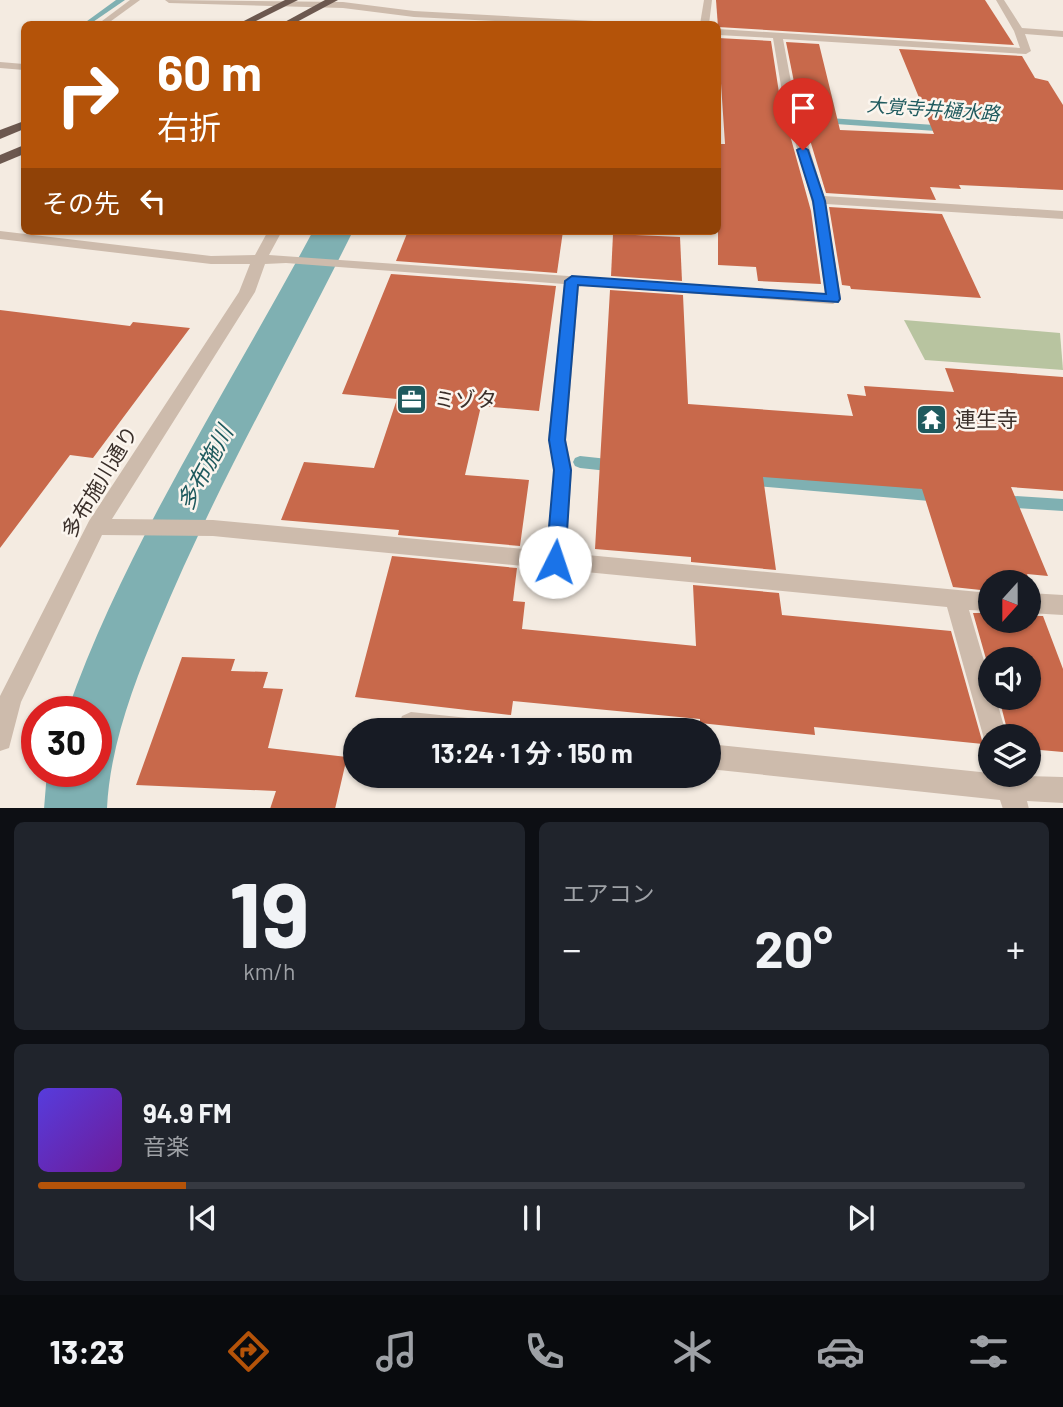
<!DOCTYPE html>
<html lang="ja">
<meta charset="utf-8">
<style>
body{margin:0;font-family:Barlow,"Noto Sans JP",sans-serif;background:#20242c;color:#f1f3f6;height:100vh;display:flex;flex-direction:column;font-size:26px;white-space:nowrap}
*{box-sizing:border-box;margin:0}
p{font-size:23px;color:#9ea1a6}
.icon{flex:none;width:38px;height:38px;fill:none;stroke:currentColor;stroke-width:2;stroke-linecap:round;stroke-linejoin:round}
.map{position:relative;height:808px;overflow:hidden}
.panel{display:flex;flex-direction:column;gap:14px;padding:14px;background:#0d0f14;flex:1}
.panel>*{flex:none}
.hud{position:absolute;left:21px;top:21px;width:700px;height:214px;border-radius:10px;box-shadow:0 2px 5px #0004;background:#b45309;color:#fff;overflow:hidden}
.needle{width:46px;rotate:201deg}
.controls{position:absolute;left:978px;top:570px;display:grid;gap:14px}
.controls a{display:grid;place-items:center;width:63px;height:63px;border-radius:50%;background:#171b24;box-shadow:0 2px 5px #0004;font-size:35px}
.speed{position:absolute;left:21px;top:696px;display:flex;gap:14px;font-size:35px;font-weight:700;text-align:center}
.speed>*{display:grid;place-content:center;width:91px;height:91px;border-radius:50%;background:#171b24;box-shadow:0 2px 5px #0004;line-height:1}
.speed .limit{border:10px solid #d22;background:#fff;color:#111}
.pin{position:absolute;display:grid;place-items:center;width:60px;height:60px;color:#fff;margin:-72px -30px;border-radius:50% 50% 50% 0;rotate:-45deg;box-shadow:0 0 7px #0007}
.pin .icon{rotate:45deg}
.me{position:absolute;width:77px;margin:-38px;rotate:4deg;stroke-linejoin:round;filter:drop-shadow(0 0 5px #0008)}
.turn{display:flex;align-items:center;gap:24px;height:147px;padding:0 21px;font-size:32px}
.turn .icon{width:91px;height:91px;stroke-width:2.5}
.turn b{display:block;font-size:49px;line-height:60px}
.then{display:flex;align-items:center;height:66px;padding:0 21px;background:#0003;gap:14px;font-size:26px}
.big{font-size:52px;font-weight:700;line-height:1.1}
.panel .tile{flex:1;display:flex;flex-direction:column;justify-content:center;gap:10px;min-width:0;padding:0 24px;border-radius:10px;background:#20242c}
.panel .dial{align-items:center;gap:0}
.dial b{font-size:91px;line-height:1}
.song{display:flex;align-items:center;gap:21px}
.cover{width:84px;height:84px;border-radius:10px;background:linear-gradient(135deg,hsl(250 70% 55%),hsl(280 70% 35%))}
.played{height:7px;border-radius:4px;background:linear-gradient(90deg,#b45309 15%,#363941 15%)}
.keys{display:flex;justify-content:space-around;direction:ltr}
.heat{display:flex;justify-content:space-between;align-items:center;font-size:38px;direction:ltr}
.panel .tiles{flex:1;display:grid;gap:14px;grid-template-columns:1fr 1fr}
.tile:last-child{grid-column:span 2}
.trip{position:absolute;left:343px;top:718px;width:378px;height:70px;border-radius:35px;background:#171b24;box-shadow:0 2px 5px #0004;font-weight:700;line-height:70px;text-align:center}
.dock{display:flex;height:112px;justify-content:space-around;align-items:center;background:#090b0e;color:#9ea1a6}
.dock .icon{width:49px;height:49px}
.dock .on{color:#b45309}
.dock b{font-size:32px;color:#f1f3f6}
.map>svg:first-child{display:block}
.green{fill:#b8c4a0}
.water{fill:#7fb0b2}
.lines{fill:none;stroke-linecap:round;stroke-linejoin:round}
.stream{fill:#7fb0b2;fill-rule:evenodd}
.building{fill:#c8694b}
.minor{fill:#cdbbac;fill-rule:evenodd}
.trunk{fill:#6c584f;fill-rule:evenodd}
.route{fill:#1a73e8;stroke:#114b97;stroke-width:2}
.labels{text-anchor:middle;stroke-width:5;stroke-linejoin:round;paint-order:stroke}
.far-water-label{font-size:19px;font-style:italic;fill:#1f5a5e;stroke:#fbf5ee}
.poi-label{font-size:21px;fill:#3b302b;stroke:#fbf5ee;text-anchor:start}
.street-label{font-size:21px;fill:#3b302b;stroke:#fbf5ee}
.water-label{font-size:23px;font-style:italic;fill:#1f5a5e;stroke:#fbf5ee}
</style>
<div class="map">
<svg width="1063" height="809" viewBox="0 0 1063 809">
<rect width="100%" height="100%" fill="#f4ebe1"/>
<path class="green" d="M904,320L1060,333L1063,370L925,360Z"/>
<path class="water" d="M313,231H353C288,362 214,490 158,626C134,683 110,746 107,808L44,809L47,772H96V712H67C126,544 229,388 313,231Z"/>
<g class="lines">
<g class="stream">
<path d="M116,0H125L90,24H83Z"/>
<path d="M768,114L950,126L955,129L950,132L765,119V115Z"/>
<path d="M580,456L617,460L622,462L625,466L622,470L617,472L580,468L575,466L573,462L575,458Z"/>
<path d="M745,473L941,490L947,492L949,496L947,500L941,502L745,485L740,483L737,479L740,475Z"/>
<path d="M1000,495L1063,499V511L1000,507L994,505L992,501L994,497Z"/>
</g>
</g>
<g class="building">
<path d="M716,0H985L1014,45L718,27Z"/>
<path d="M718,38L771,41L780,99L811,211L821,284L758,281L756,267L718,265V144H725Z"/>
<path d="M786,42L819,44L840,130L934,134L899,49L1022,56L1035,78L1048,81L1063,105V190L959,185L961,189L930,187L936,200L826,193L797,97Z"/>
<path d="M829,207L942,214L981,298L851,289L850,286L842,285Z"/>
<path d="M408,231H563L557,273L396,261Z"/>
<path d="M613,234L680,237L682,281L611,276Z"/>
<path d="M391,274L556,286L539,411L481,406L465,475L529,480L520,546L398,535L399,530L281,520L304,462L374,468L397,399L342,394Z"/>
<path d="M610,290L683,295L688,404L853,416L847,394L866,396L864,386L954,392L945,368L1063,377V491L1011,487L1048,576L1027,574L1033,591L1029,590V583H990V591L953,587L922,489L763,477L776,570L691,562V557L595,549Z"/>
<path d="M0,310L130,326L133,322L190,328L93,458L70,455L0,548Z"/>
<path d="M392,556L517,568L513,601L525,602L522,629L696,646L693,585L779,593L782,615L951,631L983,744L814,727L815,735L700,723V719L513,701L511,715L355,697Z"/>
<path d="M973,613H990V621H1029V616H1043L1063,669V752L1029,749V737H1009L999,698H1029V660H990V673Z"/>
<path d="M182,657L235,659L231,671L268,672L263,688L283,689L268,748L347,757L335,809H270L276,791L136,785Z"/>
</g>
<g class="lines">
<g class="minor">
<path d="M130,0H140L107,24H98Z"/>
<path d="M165,0L343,2L414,11L594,21L599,24H553L414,17L343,8L169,3Z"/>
<path d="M704,0H712L709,24H700Z"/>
<path d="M996,0H1004L1022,28L1063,31V37L1025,34L1031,51L1026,54L783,39L794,98L824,196L1063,211V219L826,204L841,299L833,304L579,285L566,440L572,469L566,553L990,593V611L969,610L990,681V698H996L1007,737H990V747L986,746L947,607L213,536L102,535L21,702L9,748L0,751V696L89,521L239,292L250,264H211L0,239V231L211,256L255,255L268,231H282L269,255L825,294L814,210L783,98L773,38L718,35V29L1020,48L1014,31ZM286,263L564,284L548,440L554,469L546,551L213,520L112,519L255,292L265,264Z"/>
<path d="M0,62L24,64V70L0,68Z"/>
<path d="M1029,593L1063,595V615L1029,613Z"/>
<path d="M411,712L468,718L477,721L480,730H401L399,724L402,716Z"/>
<path d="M709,744L990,773V775L1063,777V803L1027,801L1029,809H1003L1000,800L709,769Z"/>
</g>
<g class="trunk">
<path d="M285,0H298L250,24H238Z"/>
<path d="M325,0H338L293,24H281Z"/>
<path d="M24,121V129L0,139V130Z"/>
<path d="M24,145V154L0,164V155Z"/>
</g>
</g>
<path class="route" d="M803,147L808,150L825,201L840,299L838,302L578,285L565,440L571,470L565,562L562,567L555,570L549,567L546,562L554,470L549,440L565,281L572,276L826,294L813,201L797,150Z"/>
<defs>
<symbol id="office-square" viewBox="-11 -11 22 22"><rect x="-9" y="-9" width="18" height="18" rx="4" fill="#1f5a5e" stroke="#fbf5ee"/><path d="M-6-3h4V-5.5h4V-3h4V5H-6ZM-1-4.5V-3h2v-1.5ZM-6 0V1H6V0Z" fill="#fff"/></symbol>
<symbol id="temple-square" viewBox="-11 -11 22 22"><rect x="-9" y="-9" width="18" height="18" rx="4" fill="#1f5a5e" stroke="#fbf5ee"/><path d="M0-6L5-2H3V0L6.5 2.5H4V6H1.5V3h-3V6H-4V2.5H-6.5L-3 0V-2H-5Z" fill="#fff"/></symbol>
</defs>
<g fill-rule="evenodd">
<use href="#office-square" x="394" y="382" width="35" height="35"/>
<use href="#temple-square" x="914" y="402" width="35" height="35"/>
</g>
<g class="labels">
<g class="far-water-label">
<text transform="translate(933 109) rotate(4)" y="7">大覚寺井樋水路</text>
</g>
<g class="poi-label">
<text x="434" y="407">ミゾタ</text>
<text x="955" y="427">連生寺</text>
</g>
<g class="street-label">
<text transform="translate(100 482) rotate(-59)" y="7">多布施川通り</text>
</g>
<g class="water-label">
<text transform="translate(205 468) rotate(-62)" y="8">多布施川</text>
</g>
</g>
</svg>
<div class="controls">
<a><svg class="needle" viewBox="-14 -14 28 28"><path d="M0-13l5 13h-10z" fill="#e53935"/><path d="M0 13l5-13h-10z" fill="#9ea1a6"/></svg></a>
<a><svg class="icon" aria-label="sound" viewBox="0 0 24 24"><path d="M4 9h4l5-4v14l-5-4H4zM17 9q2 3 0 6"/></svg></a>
<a><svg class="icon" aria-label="layers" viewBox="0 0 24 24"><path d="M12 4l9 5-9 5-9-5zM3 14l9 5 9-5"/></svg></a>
</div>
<div class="speed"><div class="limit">30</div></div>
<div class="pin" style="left:803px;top:150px;background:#d93025"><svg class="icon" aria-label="arrive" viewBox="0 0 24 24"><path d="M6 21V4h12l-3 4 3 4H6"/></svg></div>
<svg class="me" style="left:555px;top:562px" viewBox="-20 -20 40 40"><circle r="19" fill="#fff"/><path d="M0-13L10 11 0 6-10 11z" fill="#1a73e8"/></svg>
<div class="trip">13:24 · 1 分 · 150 m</div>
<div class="hud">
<div class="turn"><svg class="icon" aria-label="right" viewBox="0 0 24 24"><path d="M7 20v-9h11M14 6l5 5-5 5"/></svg><div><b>60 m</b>右折</div></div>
<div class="then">その先<svg class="icon" aria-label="left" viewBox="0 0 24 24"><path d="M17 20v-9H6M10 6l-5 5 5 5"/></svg></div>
</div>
</div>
<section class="panel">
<div class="tiles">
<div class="tile dial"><b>19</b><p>km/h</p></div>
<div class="tile"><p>エアコン</p>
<div class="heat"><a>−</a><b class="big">20°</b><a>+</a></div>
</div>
<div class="tile">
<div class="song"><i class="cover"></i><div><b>94.9 FM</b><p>音楽</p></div></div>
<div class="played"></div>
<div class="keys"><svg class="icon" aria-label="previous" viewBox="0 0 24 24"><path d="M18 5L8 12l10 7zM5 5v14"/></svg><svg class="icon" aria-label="pause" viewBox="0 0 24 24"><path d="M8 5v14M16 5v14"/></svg><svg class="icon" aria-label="next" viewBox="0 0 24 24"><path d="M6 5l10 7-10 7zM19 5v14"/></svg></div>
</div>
</div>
</section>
<nav class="dock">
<b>13:23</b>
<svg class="icon on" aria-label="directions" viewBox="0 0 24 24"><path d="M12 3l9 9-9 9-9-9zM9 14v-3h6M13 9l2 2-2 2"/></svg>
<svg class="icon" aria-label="music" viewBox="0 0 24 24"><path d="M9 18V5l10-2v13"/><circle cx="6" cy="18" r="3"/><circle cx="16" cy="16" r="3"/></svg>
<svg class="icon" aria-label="phone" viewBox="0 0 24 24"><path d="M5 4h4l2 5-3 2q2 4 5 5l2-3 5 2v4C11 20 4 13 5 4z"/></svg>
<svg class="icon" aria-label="climate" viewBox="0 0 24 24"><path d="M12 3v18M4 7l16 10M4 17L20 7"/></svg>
<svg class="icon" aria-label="car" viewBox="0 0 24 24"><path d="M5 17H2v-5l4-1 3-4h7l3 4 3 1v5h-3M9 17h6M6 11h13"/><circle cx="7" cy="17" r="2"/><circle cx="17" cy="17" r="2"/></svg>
<svg class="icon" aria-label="filters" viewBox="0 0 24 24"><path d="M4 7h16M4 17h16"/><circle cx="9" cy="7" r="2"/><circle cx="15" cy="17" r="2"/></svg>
</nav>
